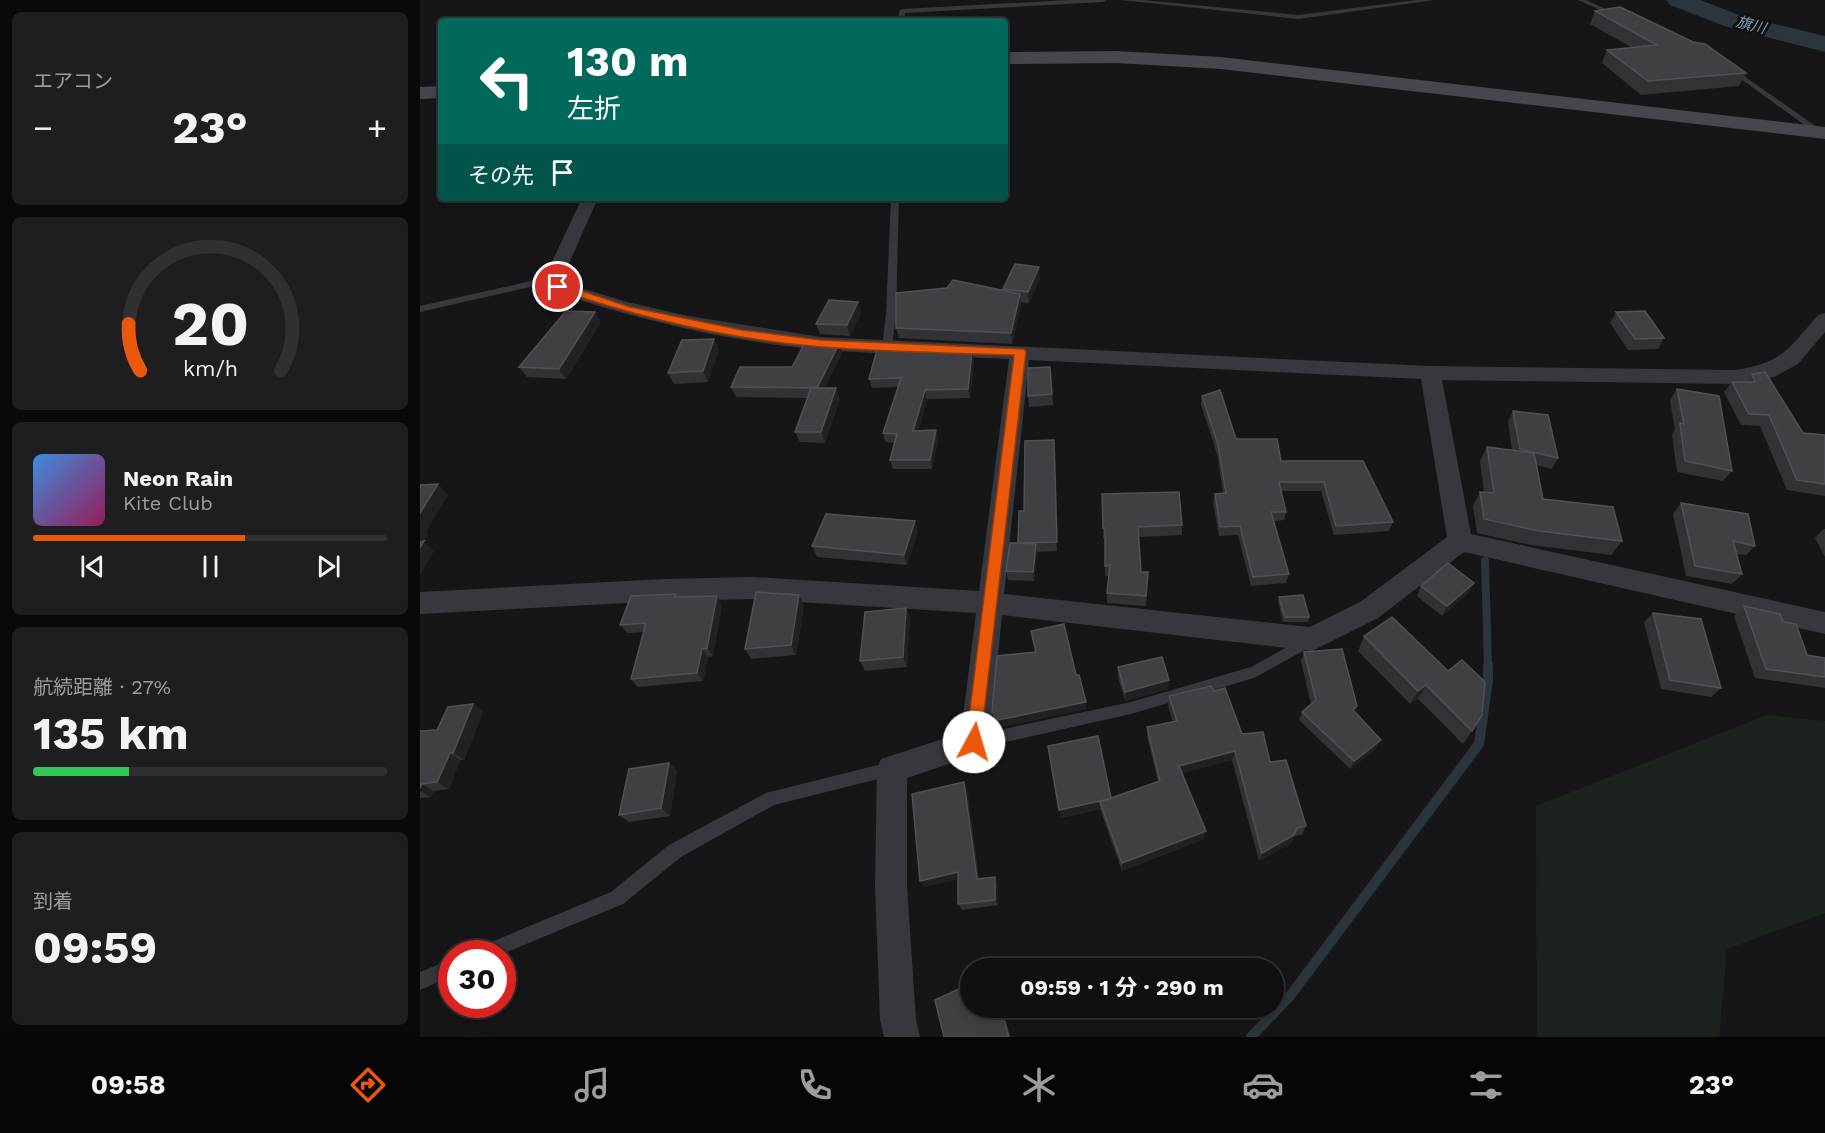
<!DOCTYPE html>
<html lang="ja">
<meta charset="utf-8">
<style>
body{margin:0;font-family:"Work Sans","Noto Sans JP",sans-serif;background:#1e1e20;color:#f1f3f6;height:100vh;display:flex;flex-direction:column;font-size:22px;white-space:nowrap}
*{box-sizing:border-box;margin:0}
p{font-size:20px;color:#9c9d9f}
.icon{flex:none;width:33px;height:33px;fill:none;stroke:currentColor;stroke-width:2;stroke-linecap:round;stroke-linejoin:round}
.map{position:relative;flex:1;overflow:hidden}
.drawer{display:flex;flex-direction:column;gap:12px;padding:12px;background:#09090a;width:420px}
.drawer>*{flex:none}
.hud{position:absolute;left:18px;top:18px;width:570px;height:183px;border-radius:6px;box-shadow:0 3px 15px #0003,0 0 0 2px #303032;background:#00695c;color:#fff;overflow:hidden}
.speed{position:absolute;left:18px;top:940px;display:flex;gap:12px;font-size:30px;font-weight:700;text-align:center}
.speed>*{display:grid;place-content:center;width:78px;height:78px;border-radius:50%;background:#101012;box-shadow:0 3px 15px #0003,0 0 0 2px #303032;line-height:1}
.speed .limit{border:9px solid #d22;background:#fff;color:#111}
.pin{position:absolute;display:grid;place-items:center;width:51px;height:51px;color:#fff;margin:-26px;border:3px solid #fff;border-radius:50%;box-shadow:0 2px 6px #0007}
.me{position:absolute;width:66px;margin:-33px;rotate:6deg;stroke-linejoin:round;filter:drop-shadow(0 0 4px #0008)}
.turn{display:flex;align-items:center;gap:21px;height:126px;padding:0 30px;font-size:27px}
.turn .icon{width:78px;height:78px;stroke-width:2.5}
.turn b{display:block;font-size:42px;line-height:51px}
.then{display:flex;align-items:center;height:57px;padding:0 30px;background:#0003;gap:12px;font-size:22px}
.big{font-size:45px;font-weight:700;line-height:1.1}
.drawer .card{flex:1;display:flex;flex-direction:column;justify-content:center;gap:9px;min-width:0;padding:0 21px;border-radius:9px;background:#1e1e20}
.drawer .dial{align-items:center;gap:0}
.dial svg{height:156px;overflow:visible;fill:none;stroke:#303032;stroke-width:7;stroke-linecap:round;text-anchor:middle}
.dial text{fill:#f1f3f6;stroke:none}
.song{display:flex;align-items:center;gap:18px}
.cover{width:72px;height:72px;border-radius:9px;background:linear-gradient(135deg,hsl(210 70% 55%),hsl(330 70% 35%))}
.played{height:6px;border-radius:3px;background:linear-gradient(90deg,#ea580c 60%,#303032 60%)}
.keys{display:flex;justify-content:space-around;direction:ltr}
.heat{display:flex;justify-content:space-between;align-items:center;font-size:33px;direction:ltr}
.charge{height:9px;border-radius:4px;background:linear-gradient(90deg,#34c759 27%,#303032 0)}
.trip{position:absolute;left:540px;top:958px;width:324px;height:60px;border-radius:30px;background:#101012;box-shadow:0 3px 15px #0003,0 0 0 2px #303032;font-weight:700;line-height:60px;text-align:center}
.dock{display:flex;height:96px;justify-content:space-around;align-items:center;background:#060607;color:#9c9d9f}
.dock .icon{width:42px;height:42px}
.dock .on{color:#ea580c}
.dock b{font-size:27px;color:#f1f3f6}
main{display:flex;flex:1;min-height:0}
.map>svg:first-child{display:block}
.green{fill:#1c231d}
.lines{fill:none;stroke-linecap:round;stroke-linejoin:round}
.stream-far1{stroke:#2c353c;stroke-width:8}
.stream{stroke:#2c353c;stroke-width:10}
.river{fill:#2c353c;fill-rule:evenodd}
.lane{fill:#37383d;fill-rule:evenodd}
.street{fill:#37383d;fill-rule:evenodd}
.secondary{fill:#45474d;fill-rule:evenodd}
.wall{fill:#323236}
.shaded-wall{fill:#212124}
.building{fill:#3f3f44;stroke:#4f5156;stroke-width:1.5}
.route{fill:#ea580c;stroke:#983908;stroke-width:1.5}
.labels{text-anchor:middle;stroke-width:6;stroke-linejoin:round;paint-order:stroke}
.far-water-label{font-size:15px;font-style:italic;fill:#7f9bb3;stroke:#111113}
</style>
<main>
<section class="drawer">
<div class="card"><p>エアコン</p>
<div class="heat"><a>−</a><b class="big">23°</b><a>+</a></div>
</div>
<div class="card dial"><svg viewBox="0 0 100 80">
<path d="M14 69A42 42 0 1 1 86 69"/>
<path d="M14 69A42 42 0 0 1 8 45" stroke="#ea580c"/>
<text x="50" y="56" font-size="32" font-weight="700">20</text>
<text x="50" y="72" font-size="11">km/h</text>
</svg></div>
<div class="card">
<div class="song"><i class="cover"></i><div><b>Neon Rain</b><p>Kite Club</p></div></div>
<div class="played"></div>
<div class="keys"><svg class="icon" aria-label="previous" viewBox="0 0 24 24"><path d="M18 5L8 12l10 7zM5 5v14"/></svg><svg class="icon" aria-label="pause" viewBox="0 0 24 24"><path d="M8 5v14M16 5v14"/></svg><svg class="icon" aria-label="next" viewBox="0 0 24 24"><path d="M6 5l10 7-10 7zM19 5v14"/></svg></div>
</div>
<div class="card"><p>航続距離 · 27%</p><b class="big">135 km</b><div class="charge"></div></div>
<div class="card"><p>到着</p><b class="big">09:59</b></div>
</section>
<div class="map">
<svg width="1405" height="1037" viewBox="0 0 1405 1037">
<rect width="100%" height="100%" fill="#161618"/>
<path class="green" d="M1347,715L1405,721V913L1307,949L1299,1037H1117L1116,806Z"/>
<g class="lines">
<path class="stream-far1" d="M1065,561L1068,666"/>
<path class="stream" d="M831,1037L870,996L1059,744L1068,680V665"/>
<path class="river" d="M1246,0H1280L1322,16L1405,36V52L1304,26L1250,5Z"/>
<g class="lane">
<path d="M650,0H686L683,2L485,13L484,21H478L479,11L482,9Z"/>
<path d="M701,0H723L879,15L997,0H1014L879,19Z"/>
<path d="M1158,0H1166L1201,16L1196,17Z"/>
<path d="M1310,69H1314L1404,132L1397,134L1310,71Z"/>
<path d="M471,198H479L476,314L472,347L467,350L462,347L466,314Z"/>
<path d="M133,276L138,279L136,281L0,312V306Z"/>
<path d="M887,636L892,638L894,642L892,646L834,678L711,714L555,749L550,747L548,742L550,737L555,735L711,702L831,667Z"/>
<path d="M470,762L475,764L477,769L475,774L470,776L354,805L261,857L203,904L82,954H55L57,948L191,892L249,845L346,793Z"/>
<path d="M32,959V976L0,990V972Z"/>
</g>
<path class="street" d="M162,198H178L142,279L145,283L207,302L268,316L401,337L1010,366L1316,370C1364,362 1368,349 1398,315L1405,313V332L1378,364L1354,377L1316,384L1022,380L1051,534L1405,612V634L1044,552L958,618L892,651L582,615L569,742L564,752L487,778V886L496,1020L500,1037H464L460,1020L455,886L457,769L461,759L541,733L556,613L332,599L244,601L0,614V592L244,579L332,577L559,591L589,359C527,356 464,354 402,350C311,342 218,320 131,291L124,279ZM609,360L1001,379L1027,537L940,602L890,627L584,594Z"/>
<g class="secondary">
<path d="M696,51L801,57L1405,127V139L801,69L696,63L585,64V52Z"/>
<path d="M21,86V98L0,99V87Z"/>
</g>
</g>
<g class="wall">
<path d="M1175,11L1326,73L1319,86L1221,95L1182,63L1187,50L1211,47L1170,24Z"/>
<path d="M620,278L609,303L600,302L601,305L592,344L479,338L476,328L584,291L583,289Z"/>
<path d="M1196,312L1244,338L1238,349L1208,350L1190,323Z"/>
<path d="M441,313L430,336L400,334L396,324Z"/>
<path d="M181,322L146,379L107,377L99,367Z"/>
<path d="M294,339L299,350L288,382L254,384L248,373Z"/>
<path d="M419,344L422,353L405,388L420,399L405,443L380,442L375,432L387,398L316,397L311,387L372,367Z"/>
<path d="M554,360L550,398L507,399L498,431L516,430L518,439L512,469H473L470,460L474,443L465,442L463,433L478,387L452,388L449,379Z"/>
<path d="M630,367L633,405L609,407L608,396Z"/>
<path d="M1332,374L1383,433L1405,435V496L1367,490L1340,426L1321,425L1304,392L1312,382H1326Z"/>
<path d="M1257,389L1312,471L1303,481L1257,472L1252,434L1255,430L1250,400Z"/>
<path d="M782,396L816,439L861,461H943L973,522L969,531L914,535L901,491H861L866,512L864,520L854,521L869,574L866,583L831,586L818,535L799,536L793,503L795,494L803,493L797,454L781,405Z"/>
<path d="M1093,411L1138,458L1132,469L1117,465L1123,499L1202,541L1191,555L1111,545L1057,533L1053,506L1060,492H1064L1060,461L1067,447L1092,450L1088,422Z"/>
<path d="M634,440L637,551L617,552L614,581L588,580L586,571L598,543L604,511Z"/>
<path d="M682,494L762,525V535L719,537L721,572H728L726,606L687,603V593L689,576H685V538H683Z"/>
<path d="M1261,503L1335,546L1326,555L1316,554L1322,574L1312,584L1266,576L1253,514Z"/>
<path d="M1404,529H1405V557L1395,538Z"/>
<path d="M498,532L487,565L397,557L392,546Z"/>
<path d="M1054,583L1048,593L1022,616L997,596L1001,586Z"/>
<path d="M256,594L258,597L302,605L293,656L288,657L283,681L218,687L211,679L224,632L208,633L200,625Z"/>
<path d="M859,597L889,617L888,622H863L858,602Z"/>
<path d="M384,605L376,655L331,659L325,649Z"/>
<path d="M1324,606L1363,622L1387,655L1405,658V688L1335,678L1314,616Z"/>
<path d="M486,608L490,618L487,667L445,671L440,661Z"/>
<path d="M1233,613L1301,688L1291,697L1241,689L1224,622Z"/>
<path d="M972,617L1052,731L1043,744L998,699L990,704L938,651L944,636Z"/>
<path d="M884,652L935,712L956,749L930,769L879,720L882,712L891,704L881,661Z"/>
<path d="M698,667L748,689L705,701L698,677Z"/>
<path d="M656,675L666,702V709L580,727L574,720L572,712Z"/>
<path d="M794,691L822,734L850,762L886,826L882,835L874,836L871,843L839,861L812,760L762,773L784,839L702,871L680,809L641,818L628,746L691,798L738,782L727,736V727L753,722L748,706L749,696Z"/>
<path d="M53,704L63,712L44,760H40L29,789L14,791L11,797L0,798V731L17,730Z"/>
<path d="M249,763L257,771L250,816L209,822L199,815Z"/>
<path d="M547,789L559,879L577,883L578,905L542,910L538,904V879L504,887Z"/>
</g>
<g class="shaded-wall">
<path d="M619,267L620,278L609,303L608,292Z"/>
<path d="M600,294L601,305L592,344L591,333Z"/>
<path d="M438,302L441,313L430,336L427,325Z"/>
<path d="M175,312L181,322L146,379L139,369Z"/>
<path d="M294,339L299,350L288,382L283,371Z"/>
<path d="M419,344L422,353L400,398L397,388Z"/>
<path d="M552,351L554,360L550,398L548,389Z"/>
<path d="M416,388L420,399L405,443L401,432Z"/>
<path d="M505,390L507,399L496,440L493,431Z"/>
<path d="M516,430L518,439L512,469L510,460Z"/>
<path d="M634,440V450L637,551V542Z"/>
<path d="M18,484L28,495L6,532L8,534L4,542L14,551L0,575V513Z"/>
<path d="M495,521L498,532L487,565L484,555Z"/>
<path d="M616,544L617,553L614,581L613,572Z"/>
<path d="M1054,583L1048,593L1022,616L1027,606Z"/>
<path d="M379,595L384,605L376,655L371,645Z"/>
<path d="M297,596L302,605L293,656L287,648Z"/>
<path d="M486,608L490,618L487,667L483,657Z"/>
<path d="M282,649L288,657L283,681L277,673Z"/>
<path d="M749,680L748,689L705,701V692Z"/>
<path d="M1006,685L998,699L990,704L998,691Z"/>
<path d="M666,702V709L580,727L578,720Z"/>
<path d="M53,704L63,712L44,760L33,753Z"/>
<path d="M961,740L956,749L930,769L934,761Z"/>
<path d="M815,751L812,760L757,775L759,766Z"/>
<path d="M30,753L40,760L29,789L17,782Z"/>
<path d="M249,763L257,771L250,816L241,808Z"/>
<path d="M544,782L547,789L559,885L557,879Z"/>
<path d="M2,784L14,791L11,797L0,791V788Z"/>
<path d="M689,799L680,802V809L641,818L639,810Z"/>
<path d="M786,831L784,839L702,871V863Z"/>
<path d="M874,835L871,843L839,861L842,853Z"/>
<path d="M538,872L541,878L504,887L500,881Z"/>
<path d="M575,877L577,883L578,905L575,900Z"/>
<path d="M581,1008H582L591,1037H589Z"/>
</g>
<g class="building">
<path d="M1200,7L1273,42L1285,44L1326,73L1228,81L1187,50L1237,45L1175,11Z"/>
<path d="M595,264L619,267L608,292L583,289Z"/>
<path d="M533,280L600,294L591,333L476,328V293L527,288Z"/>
<path d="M409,300L438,302L427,325L396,324Z"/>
<path d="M146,311L175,312L139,369L99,367Z"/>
<path d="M1225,311L1244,338L1215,339L1196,312Z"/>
<path d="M294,339L283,371L248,373L262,340Z"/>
<path d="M386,341L419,344L397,388L311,387L320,367H372Z"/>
<path d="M458,346L552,351L548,389L505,390L493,431L516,430L510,460H470L477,434L463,433L481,378L449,379Z"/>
<path d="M630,367L632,394L608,396V368Z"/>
<path d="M1345,372L1383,433L1405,435V484L1377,480L1349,415L1329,414L1312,382H1335L1332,374Z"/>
<path d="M391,388H416L401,432H375Z"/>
<path d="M1257,389L1299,396L1312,471L1265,461L1260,423L1264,424Z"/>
<path d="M800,390L816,439H857L861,461H943L973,522L916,526L904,482H859L866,512H851L869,574L833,577L820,526L800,527L795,494L806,493L798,445L782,396Z"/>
<path d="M1093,411L1128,415L1138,458L1100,449Z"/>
<path d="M634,440L637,542L599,543L616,544L613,572L586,571L590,543H598L599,511H604L605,441Z"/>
<path d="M1067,447L1114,453L1123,499L1193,507L1202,541L1119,531L1064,519L1060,492L1074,493Z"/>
<path d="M18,484L0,513V485Z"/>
<path d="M759,492L762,525L718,527L721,572H728L726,596L687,593L690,565L685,566V528H683L682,494Z"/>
<path d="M1261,503L1328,514L1335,546L1313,541L1322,574L1275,566Z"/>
<path d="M406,514L495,521L484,555L392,546Z"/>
<path d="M4,541L0,548V542Z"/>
<path d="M1028,563L1054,583L1027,606L1001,586Z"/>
<path d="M336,592L379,595L371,645L325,649Z"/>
<path d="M256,594L255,597L297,596L287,648L282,649L277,673L211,679L226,623L200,625L211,596Z"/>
<path d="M883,595L889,617H865L859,597Z"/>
<path d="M1324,606L1360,614L1363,622L1376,624L1387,655L1405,658V677L1346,669Z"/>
<path d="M486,608L483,657L440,661L445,612Z"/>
<path d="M1233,613L1281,619L1301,688L1250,680Z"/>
<path d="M972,617L1028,671L1042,660L1065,682L1062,715L1052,731L1006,685L998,691L944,636Z"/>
<path d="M644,624L656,675H659L666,702L578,720L572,712L577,656L616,652L611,631Z"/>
<path d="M922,649L937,706L933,710L961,740L934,761L882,712L896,700L884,652Z"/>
<path d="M742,657L749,680L705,692L698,667Z"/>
<path d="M791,686L794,691L805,688L822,734L843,732L850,762L866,760L886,826L877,828L874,835L842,853L815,751L759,766L786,831L702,863L680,802L689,799L639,810L628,746L678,736L691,798L740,781L727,727L757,721L749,696Z"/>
<path d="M53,704L33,753H30L17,782L2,784L0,788V731L17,730L28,707Z"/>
<path d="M249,763L241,808L199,815L209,769Z"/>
<path d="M544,782L557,879L575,877V900L538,904V872L500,881L492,794Z"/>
<path d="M550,984V1008H581L589,1037H524L515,1000Z"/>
</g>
<path class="route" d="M138,283L210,307L322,330L401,340L604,349L606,352L560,748L554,750L548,748L546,742L594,355C530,353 466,352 402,347C311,340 221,318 135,289V284Z"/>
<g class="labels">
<g class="far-water-label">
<text transform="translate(1331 25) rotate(15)" y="5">旗川</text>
</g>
</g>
</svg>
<div class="speed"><div class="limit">30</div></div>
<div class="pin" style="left:138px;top:287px;background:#d93025"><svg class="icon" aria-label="arrive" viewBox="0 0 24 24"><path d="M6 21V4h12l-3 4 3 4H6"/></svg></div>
<svg class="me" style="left:554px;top:742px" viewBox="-20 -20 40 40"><circle r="19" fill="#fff"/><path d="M0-13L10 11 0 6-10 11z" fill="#ea580c"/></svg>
<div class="trip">09:59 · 1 分 · 290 m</div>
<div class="hud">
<div class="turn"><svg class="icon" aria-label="left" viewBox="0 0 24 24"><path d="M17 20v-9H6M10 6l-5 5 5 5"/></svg><div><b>130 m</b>左折</div></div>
<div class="then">その先<svg class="icon" aria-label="arrive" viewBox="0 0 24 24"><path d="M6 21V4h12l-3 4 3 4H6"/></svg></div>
</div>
</div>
</main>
<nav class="dock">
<b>09:58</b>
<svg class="icon on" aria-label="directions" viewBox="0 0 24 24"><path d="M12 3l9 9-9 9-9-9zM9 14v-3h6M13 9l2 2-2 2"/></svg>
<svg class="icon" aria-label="music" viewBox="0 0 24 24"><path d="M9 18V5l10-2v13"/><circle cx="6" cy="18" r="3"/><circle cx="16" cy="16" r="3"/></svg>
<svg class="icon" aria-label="phone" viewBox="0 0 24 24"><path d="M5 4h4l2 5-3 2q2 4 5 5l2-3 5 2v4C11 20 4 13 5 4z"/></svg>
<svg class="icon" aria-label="climate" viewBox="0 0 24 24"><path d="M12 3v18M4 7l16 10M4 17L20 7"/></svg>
<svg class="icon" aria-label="car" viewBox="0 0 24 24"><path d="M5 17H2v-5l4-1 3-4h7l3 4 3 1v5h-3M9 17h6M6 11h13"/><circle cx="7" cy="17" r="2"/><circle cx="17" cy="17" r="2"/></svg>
<svg class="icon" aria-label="filters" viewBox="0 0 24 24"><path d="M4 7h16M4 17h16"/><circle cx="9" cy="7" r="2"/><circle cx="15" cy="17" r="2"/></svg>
<b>23°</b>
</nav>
